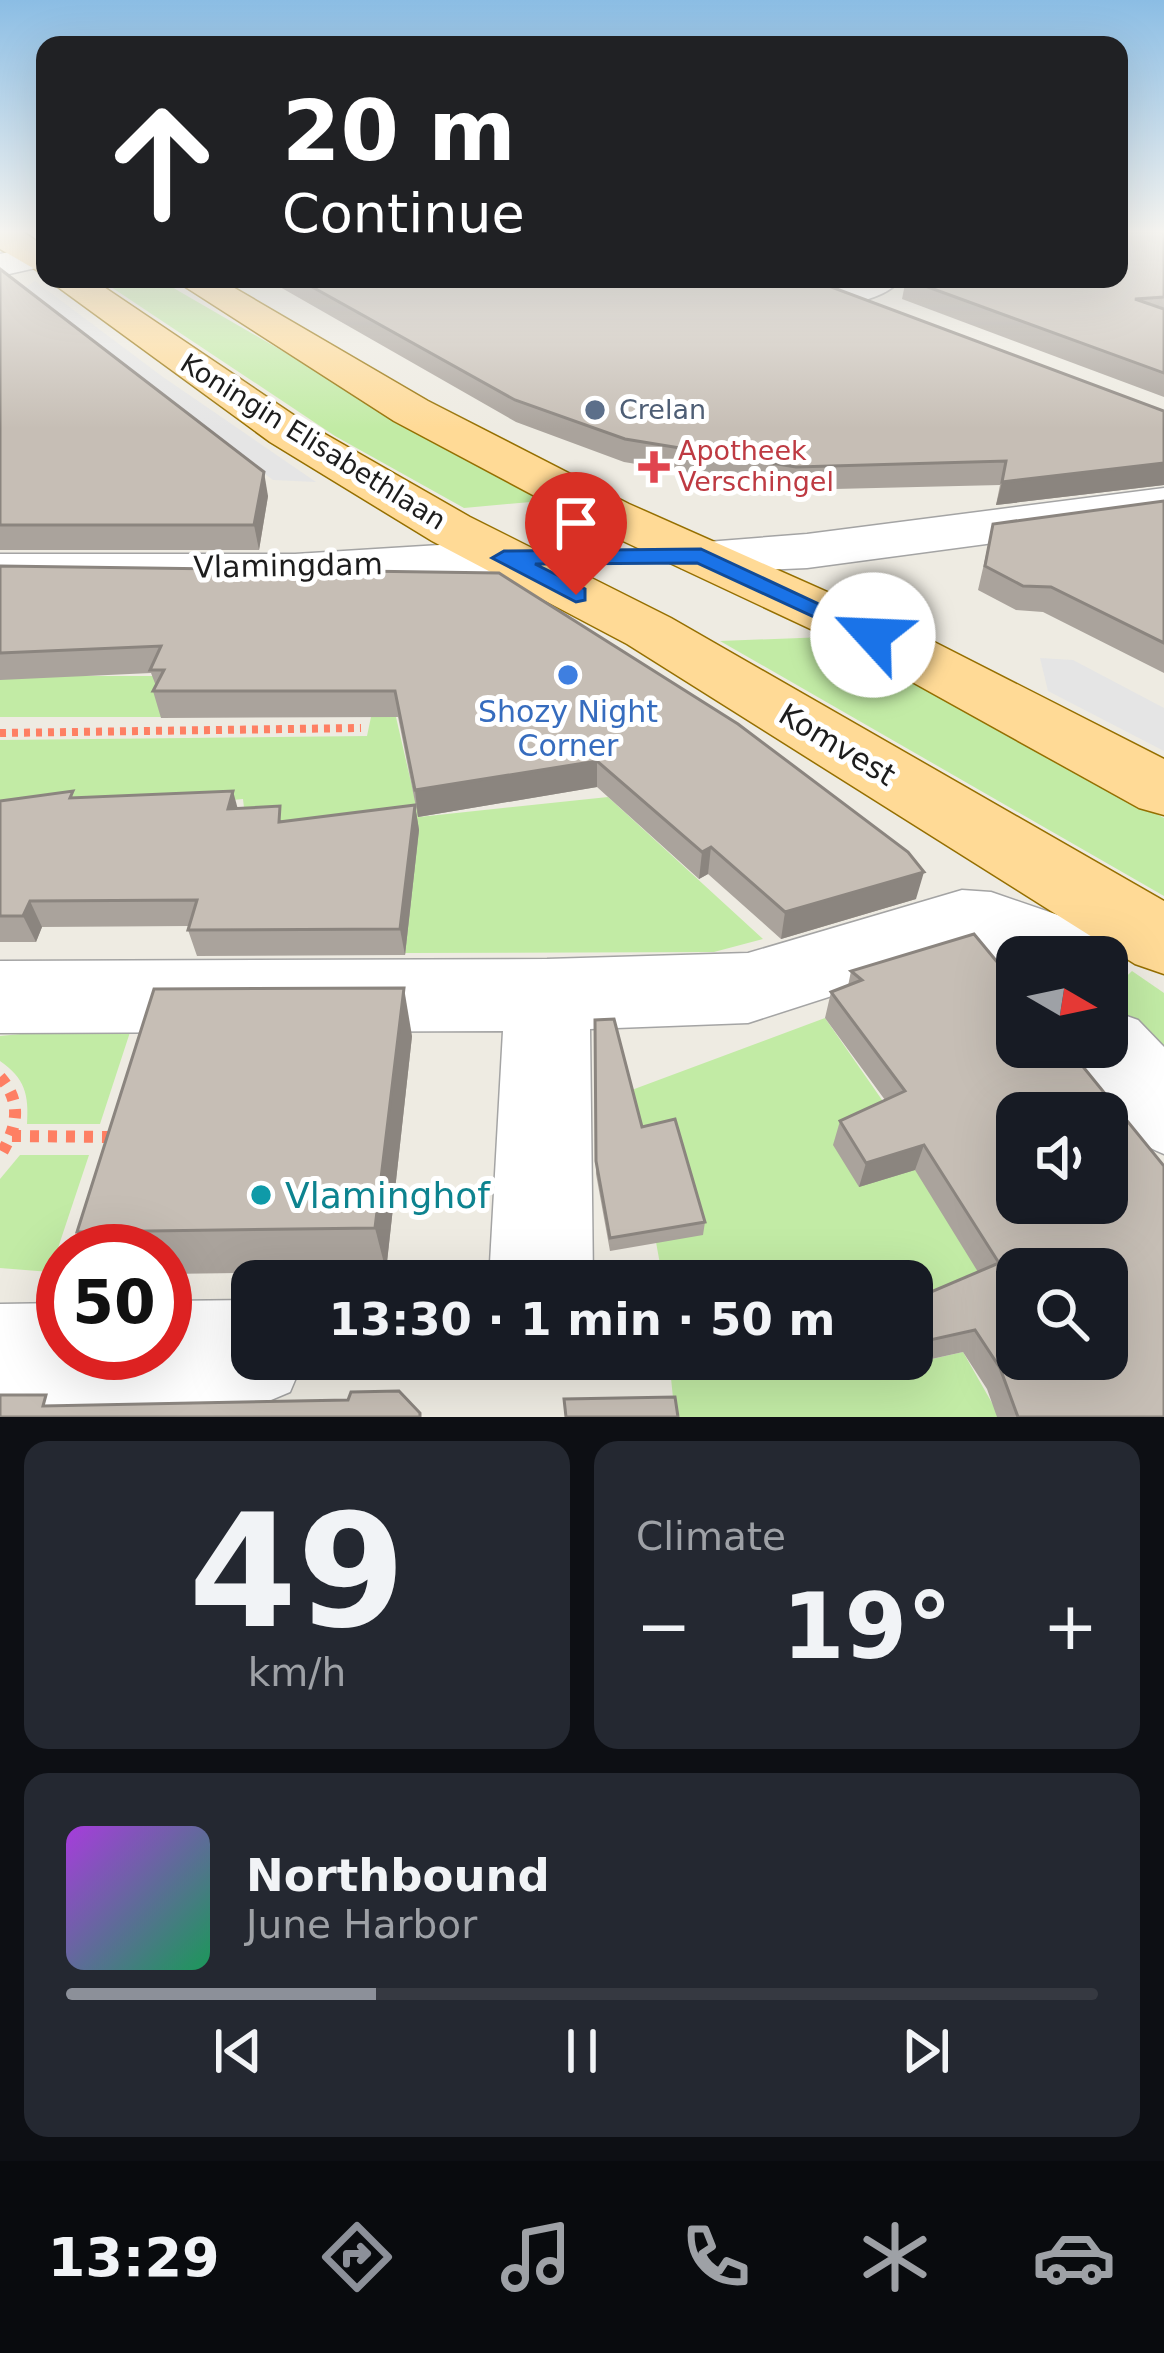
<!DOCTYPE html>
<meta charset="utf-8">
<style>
body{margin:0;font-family:"DejaVu Sans",sans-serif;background:#242831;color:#f1f3f6;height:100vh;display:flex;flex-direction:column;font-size:45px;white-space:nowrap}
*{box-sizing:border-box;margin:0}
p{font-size:39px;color:#9ea1a6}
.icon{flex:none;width:66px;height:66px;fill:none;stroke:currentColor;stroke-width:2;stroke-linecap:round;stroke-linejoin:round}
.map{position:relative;height:1417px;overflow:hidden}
.panel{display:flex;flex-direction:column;gap:24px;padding:24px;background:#0d0f14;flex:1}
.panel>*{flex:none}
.hud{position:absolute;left:36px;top:36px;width:1092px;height:252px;border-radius:24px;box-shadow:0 12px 48px #0002;background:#202124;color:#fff;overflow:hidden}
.needle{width:78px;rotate:99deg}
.buttons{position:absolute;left:996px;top:936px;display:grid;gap:24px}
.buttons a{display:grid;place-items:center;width:132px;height:132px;border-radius:24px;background:#171b24;box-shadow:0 12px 48px #0002;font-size:60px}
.speed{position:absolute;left:36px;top:1224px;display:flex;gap:24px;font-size:60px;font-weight:700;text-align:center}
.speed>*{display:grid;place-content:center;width:156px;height:156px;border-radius:50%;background:#171b24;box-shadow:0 12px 48px #0002;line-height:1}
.speed .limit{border:18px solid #d22;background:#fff;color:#111}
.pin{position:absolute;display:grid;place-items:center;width:102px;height:102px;color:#fff;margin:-123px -51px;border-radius:50% 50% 50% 0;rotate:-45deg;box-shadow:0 0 12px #0007}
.pin .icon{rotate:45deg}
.me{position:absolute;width:132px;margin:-66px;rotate:295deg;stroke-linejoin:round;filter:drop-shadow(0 0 9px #0008)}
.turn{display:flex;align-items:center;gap:42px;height:252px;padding:0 48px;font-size:54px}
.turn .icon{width:156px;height:156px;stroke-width:2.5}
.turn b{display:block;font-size:84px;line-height:102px}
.big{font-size:90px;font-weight:800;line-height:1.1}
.panel .tile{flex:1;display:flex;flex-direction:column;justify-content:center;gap:18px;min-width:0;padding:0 42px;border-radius:24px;background:#242831}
.panel .dial{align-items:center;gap:0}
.dial b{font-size:156px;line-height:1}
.song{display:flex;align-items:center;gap:36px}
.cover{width:144px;height:144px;border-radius:18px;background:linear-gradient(135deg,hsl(280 70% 55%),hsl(150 70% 35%))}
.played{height:12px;border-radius:6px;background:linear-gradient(90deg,#8c9099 30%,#363941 30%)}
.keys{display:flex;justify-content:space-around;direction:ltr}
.heat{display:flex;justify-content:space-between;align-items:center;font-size:66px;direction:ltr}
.panel .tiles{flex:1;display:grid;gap:24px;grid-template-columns:1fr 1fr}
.tile:last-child{grid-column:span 2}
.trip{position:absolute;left:231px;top:1260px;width:702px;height:120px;border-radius:24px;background:#171b24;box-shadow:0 12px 48px #0002;font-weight:800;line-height:120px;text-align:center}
.tabs{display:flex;height:192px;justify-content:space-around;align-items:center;background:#090b0e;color:#9ea1a6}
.tabs .icon{width:84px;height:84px}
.tabs .on{color:#8c9099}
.tabs b{font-size:54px;color:#f1f3f6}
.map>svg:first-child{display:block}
.grass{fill:#c2eba5}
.parking{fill:#e5e5e5}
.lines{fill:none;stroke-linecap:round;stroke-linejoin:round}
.minor-casing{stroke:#a4a4a4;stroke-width:3}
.major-casing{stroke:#956f00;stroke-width:3}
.path-far1{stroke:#fe7f63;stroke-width:8;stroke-dasharray:6 6;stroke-linecap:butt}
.path{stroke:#fe7f63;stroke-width:12;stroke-dasharray:9 9;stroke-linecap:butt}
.minor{fill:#fff;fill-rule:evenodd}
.major{fill:#ffda96;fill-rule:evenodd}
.wall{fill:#aaa39c}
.shaded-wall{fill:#8b857f}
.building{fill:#c6beb5;stroke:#8b857f;stroke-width:3;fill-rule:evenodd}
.route{fill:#1a73e8;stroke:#114b97;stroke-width:3}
.service-dot{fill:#5c6f8a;stroke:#fff;stroke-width:4.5}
.health-dot{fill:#e0444e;stroke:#fff;stroke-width:4.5}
.shop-dot{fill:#3f7fe0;stroke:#fff;stroke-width:4.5}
.culture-dot{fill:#0f9aa8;stroke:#fff;stroke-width:4.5}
.labels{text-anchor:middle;stroke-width:10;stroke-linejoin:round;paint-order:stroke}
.far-service-label{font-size:27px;fill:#4e5e75;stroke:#fff;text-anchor:start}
.far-street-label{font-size:27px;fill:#1d1d1d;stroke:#fff}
.far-health-label{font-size:27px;fill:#be3a42;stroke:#fff;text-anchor:start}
.street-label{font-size:30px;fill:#1d1d1d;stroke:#fff}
.shop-label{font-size:30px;fill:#366cbe;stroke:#fff}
.near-culture-label{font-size:36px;fill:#0d838f;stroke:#fff;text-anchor:start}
</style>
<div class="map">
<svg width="1164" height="1417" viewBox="0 0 1164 1417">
<rect width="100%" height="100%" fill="#eeebe2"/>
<g class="grass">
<path d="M99,279H158L542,501L464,508L335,436Z"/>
<path d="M826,637L1164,818V896L720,641Z"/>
<path d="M8,664L40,676H154L162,717H0V680Z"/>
<path d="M371,717H396L419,817L608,797L763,939L714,952L405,953L416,842L247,834L243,799L0,822V740L367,736Z"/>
<path d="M1132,971L1164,993V1075L1107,1009V995Z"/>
<path d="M825,1018L928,1166L987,1286L912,1318V1281H663L629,1091Z"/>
<path d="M133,1023L100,1124H27C29,1095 25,1078 0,1061V1036Z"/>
<path d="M20,1155H89L50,1272L0,1268V1179Z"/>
<path d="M963,1352L1000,1417H675L669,1359H897L901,1366Z"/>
</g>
<g class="parking">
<path d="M35,281L163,377L316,482L273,480L23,289Z"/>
<path d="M1040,658L1073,660L1164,708V751L1048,691Z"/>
</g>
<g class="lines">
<defs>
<g id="minor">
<path d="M35,246L45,248V266L0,276V254Z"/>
<path d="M845,279H901C888,297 848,308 826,302L820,294Z"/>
<path d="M1164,488V520L807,568L701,573L681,568L673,556L681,544L807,534Z"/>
<path d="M504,541L524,546L532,558L524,570L295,588H0V554H295Z"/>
<path d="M962,890L991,892L1087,925L1099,948L1094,957H1017V967L962,954L748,1023L590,1029L593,1281H489L503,1031L0,1033V961L547,959L748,953Z"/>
<path d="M1107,1009L1138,1020L1164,1047V1154C1117,1136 1084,1092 1063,1047H1107Z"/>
<path d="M252,1300V1359H304L290,1392L252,1408L0,1412V1304L63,1303V1353H165V1301Z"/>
</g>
<g id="major">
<path d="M0,231H22L45,247V275L0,249Z"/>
<path d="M47,279H92L304,422L470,517L671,618L1164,901V974L1135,964L627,644L432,541L270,442Z"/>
<path d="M173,279H219L428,401L629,504L895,622L1164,759V815L1139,808L851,648L591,526L394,421Z"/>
</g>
</defs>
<use href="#minor" class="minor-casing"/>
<use href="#major" class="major-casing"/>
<path class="path-far1" d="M0,733L361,728"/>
<g class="path">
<path d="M0,1077C23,1103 17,1128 0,1156"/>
<path d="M12,1136L113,1137"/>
</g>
<use href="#minor" class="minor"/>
<use href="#major" class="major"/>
</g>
<g class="wall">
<path d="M1164,231V397L902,299L906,279Z"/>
<path d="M0,269L268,496L259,550H0Z"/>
<path d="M266,279H810L1164,411V485L996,505L1000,485L793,490L624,462L516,422Z"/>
<path d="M1164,501V673L1043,612L1016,610L978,590L993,524Z"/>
<path d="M0,566L499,573L916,899L781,939L708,874L699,879L597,787L418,817L398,717L161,718L153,691L156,686L151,673L0,680Z"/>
<path d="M75,797L238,808L284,821L415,805L419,830L405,955L197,956L188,930L189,926L42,927L36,942H0V801Z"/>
<path d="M974,934L1164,1417H997L987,1389L963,1352L837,1380L830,1359H912V1300L978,1272L915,1170L859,1187L833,1145L840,1121L885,1100L825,1018L831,992L848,986L851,971Z"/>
<path d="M595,1020L642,1127L705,1222L703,1235L610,1251L596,1174Z"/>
<path d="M412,1036L386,1271L165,1274V1251H89L77,1232Z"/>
</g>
<g class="shaded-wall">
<path d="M1164,463V485L996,505L1002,482Z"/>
<path d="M264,472L268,496L259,550L254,525Z"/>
<path d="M597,761V787L418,817L415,790Z"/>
<path d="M233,791L240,817L228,809Z"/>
<path d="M415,805L419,830L405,955L400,929Z"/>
<path d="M711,847L708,874L699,879L702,852Z"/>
<path d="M924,872L916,899L781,939L785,912Z"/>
<path d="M30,901L42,927L36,942L23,916Z"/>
<path d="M404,988L412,1036L386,1271L375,1228Z"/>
<path d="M924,1145L915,1170L859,1187L866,1163Z"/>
</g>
<g class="building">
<path d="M1164,231V297L1135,299L1164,309V373L906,279H1119V232Z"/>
<path d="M0,269L264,472L254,525H0Z"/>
<path d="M298,279H810L1164,411V463L1002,482L1006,461L796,467L625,439L515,400Z"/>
<path d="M1164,501V643L1051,587L1023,586L985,566L993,524Z"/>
<path d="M0,566L499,573L738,724L908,852L924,872L785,912L711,847L702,852L597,761L415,790L395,691H153L164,670H150L161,646L0,653Z"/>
<path d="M73,791L70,798L233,791L228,809L280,806L279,822L415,805L400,929L188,930L197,900L30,901L23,916H0V801Z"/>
<path d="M974,934L1017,986V1047H1067L1164,1166V1417H1018L1000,1368L975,1330L912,1344V1300L999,1263L924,1145L866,1163L840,1121L905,1091L831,992L862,980L851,971ZM1017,1113H1107V1203H1017ZM1017,1269H1107V1359H1017Z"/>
<path d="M404,988L375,1228L77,1232L154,989Z"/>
<path d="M614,1019L642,1127L675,1119L705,1222L610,1238L596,1161L595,1020Z"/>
<path d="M399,1391L420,1413V1417H0V1395H46L43,1406L348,1400L351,1392Z"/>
<path d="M675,1397L678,1417H566L564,1399Z"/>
</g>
<linearGradient id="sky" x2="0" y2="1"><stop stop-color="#8bbde4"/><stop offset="0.54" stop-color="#f7f6f2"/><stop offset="1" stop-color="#f7f6f2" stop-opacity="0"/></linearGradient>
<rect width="1164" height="429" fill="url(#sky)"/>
<path class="route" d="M701,549L885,635L873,643L864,640L697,563L535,564L585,589V600L576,602L492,558L504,551Z"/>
<circle class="service-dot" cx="595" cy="410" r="12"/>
<path class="health-dot" d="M648 449h12v12h12v12h-12v12h-12v-12h-12v-12h12z"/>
<circle class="shop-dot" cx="568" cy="675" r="12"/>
<circle class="culture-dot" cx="261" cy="1195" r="12"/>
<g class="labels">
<g class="far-service-label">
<text x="619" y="419">Crelan</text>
</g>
<g class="far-street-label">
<text transform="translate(313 442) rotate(32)" y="9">Koningin Elisabethlaan</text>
</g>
<g class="far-health-label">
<text x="678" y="460">Apotheek<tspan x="678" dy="31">Verschingel</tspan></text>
</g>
<g class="street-label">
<text transform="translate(288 566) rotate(-1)" y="10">Vlamingdam</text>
<text transform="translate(837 745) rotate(31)" y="10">Komvest</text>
</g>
<g class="shop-label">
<text x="568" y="722">Shozy Night<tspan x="568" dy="34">Corner</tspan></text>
</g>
<g class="near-culture-label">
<text x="285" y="1208">Vlaminghof</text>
</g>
</g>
</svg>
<div class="buttons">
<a><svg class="needle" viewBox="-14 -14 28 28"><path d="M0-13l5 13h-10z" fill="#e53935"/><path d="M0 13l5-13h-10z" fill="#9ea1a6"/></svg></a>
<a><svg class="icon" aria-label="sound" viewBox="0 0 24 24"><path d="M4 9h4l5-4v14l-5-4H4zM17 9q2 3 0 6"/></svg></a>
<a><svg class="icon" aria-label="search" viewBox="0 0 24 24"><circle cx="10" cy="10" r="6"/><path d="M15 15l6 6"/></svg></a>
</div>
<div class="speed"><div class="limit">50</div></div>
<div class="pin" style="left:576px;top:595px;background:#d93025"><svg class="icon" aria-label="arrive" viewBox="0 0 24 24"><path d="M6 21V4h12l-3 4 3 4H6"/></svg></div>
<svg class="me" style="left:873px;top:635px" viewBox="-20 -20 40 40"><circle r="19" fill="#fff"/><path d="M0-13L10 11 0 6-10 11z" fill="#1a73e8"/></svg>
<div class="trip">13:30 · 1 min · 50 m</div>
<div class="hud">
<div class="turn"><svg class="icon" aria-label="ahead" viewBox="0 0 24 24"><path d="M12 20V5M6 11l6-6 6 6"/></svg><div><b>20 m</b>Continue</div></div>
</div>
</div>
<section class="panel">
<div class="tiles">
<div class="tile dial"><b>49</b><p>km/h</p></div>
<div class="tile"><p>Climate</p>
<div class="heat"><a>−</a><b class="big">19°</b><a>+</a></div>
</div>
<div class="tile">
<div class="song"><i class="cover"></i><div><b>Northbound</b><p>June Harbor</p></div></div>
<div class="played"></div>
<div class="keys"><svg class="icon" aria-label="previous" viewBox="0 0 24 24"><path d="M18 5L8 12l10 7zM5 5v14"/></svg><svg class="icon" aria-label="pause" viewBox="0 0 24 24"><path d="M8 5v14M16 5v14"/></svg><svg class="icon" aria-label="next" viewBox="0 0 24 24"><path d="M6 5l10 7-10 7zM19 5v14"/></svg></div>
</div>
</div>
</section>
<nav class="tabs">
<b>13:29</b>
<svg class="icon on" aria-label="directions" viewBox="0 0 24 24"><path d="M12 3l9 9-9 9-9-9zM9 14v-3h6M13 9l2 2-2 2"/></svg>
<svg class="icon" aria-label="music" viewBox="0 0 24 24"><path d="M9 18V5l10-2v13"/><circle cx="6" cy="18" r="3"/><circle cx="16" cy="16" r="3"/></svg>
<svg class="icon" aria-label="phone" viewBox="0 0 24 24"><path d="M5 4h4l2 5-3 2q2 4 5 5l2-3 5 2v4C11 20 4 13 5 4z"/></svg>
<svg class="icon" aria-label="climate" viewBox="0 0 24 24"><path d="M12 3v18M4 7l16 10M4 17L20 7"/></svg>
<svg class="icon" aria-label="car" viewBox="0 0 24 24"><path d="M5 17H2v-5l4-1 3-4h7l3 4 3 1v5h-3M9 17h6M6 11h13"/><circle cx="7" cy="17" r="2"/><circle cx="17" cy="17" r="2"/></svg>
</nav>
